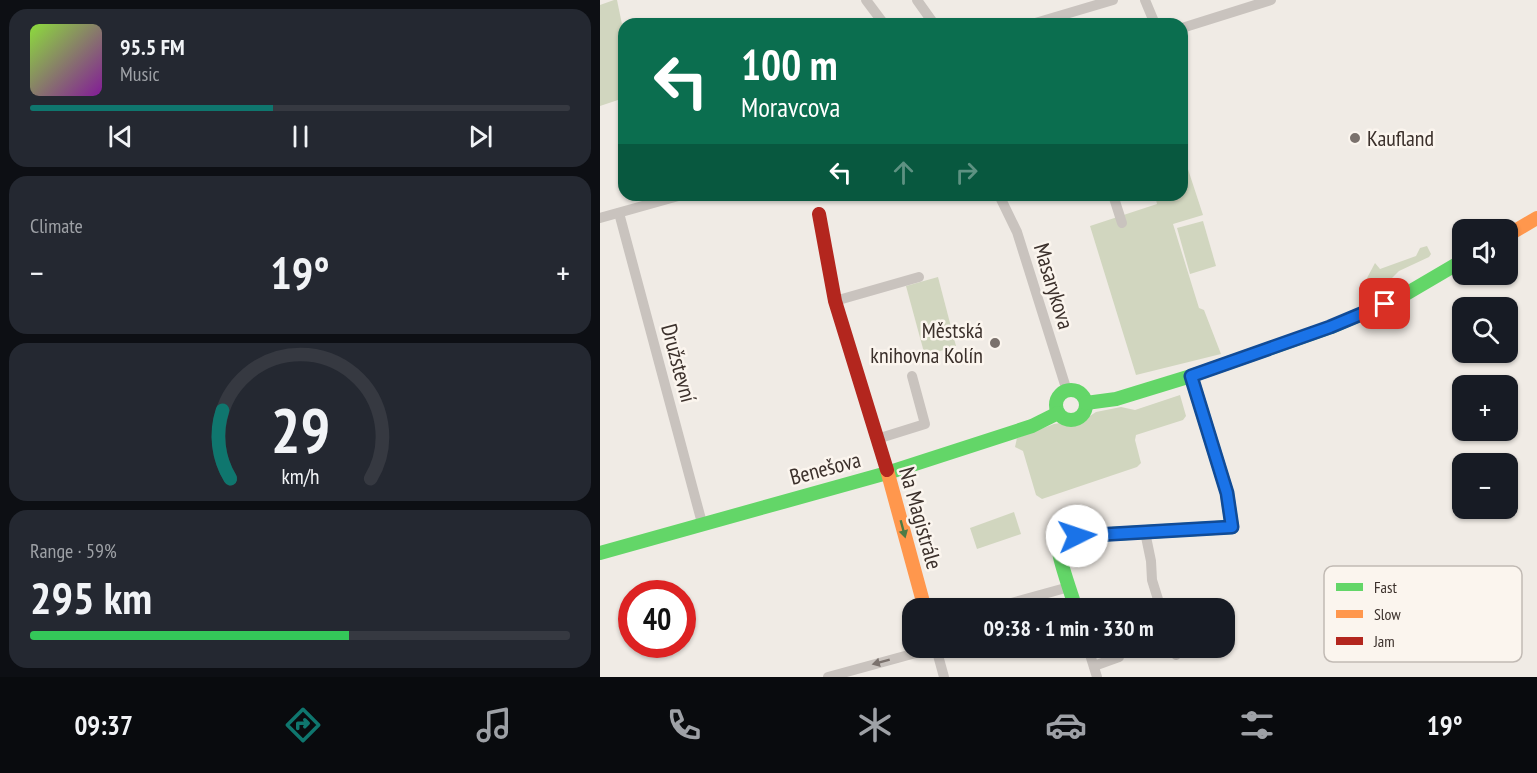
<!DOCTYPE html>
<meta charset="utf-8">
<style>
body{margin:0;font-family:"PT Sans Narrow",sans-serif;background:#242831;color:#f1f3f6;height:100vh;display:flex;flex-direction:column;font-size:22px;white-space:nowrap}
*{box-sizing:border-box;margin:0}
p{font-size:20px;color:#9ea1a6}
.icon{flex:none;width:33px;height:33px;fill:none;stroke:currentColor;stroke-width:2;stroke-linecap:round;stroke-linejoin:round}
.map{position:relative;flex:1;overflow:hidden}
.side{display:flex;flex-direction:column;gap:9px;padding:9px;background:#0d0f14;width:600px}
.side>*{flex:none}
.guide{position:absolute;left:18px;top:18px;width:570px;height:183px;border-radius:18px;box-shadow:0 2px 4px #0004;background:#0b6e4f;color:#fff;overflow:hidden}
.buttons{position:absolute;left:852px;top:219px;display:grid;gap:12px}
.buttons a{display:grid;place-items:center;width:66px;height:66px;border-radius:12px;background:#171b24;box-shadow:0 2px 4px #0004;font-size:30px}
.speed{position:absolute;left:18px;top:580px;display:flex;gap:12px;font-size:30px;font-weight:700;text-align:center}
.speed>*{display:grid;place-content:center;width:78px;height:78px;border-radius:50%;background:#171b24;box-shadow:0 2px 4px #0004;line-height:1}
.speed .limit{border:9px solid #d22;background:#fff;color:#111}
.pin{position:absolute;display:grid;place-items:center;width:51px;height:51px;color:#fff;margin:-26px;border-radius:12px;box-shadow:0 3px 9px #0006}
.me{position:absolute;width:66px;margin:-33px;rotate:86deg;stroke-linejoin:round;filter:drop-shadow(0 0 4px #0008)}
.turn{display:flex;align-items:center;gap:21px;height:126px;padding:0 24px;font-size:27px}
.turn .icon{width:78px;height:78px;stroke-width:2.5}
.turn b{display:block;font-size:42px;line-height:51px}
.lanes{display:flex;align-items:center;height:57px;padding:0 24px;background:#0003;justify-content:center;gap:30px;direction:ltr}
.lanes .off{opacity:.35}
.big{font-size:45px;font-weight:700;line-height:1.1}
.side .widget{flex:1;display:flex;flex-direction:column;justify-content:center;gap:9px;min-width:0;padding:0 21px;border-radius:18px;background:#242831}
.side .dial{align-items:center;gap:0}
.dial svg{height:156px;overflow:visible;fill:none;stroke:#363941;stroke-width:7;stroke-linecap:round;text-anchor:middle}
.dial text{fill:#f1f3f6;stroke:none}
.song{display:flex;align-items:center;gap:18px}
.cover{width:72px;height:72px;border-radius:9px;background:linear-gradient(135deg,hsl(90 70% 55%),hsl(290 70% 35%))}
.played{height:6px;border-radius:3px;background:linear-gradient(90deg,#0f766e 45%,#363941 45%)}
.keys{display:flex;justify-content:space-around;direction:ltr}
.heat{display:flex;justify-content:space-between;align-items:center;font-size:33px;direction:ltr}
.charge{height:9px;border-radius:4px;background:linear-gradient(90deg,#34c759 59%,#363941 0)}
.trip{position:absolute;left:302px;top:598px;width:333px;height:60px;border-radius:18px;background:#171b24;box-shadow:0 2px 4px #0004;font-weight:700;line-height:60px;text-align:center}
.tabs{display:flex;height:96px;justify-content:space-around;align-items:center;background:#090b0e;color:#9ea1a6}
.tabs .icon{width:42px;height:42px}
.tabs .selected{color:#0f766e}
.tabs b{font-size:27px;color:#f1f3f6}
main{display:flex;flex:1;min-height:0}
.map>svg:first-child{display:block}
.green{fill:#d1d6bf}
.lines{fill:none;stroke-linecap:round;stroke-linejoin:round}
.street{stroke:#c9c3be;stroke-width:10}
.fast{stroke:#63d668;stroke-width:14}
.slow{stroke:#ff974d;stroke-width:14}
.jam{stroke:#b3261e;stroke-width:14}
.oneway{fill:#4d7b46}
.oneway2{fill:#7b726d}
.route-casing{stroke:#114b97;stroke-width:15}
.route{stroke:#1a73e8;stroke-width:10}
.poi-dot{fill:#7a716c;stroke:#fbf5ee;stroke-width:2}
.labels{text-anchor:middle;stroke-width:5;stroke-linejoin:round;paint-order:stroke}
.poi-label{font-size:22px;fill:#3b302b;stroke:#fbf5ee;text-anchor:start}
.street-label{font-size:22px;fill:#3b302b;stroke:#fbf5ee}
.key{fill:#fbf5ee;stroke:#c1bab4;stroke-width:1.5}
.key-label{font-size:16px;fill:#3b302b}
</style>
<main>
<section class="side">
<div class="widget">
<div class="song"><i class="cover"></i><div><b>95.5 FM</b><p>Music</p></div></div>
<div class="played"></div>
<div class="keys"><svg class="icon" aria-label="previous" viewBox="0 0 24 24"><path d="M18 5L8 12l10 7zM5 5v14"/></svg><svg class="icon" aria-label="pause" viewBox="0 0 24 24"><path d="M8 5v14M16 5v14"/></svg><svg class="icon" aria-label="next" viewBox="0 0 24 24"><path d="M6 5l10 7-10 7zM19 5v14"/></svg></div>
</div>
<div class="widget"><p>Climate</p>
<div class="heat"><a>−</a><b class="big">19°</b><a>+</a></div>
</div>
<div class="widget dial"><svg viewBox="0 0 100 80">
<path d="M14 69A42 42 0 1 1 86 69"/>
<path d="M14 69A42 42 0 0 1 10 34" stroke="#0f766e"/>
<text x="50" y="56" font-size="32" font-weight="700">29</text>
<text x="50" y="72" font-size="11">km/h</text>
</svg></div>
<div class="widget"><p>Range · 59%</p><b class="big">295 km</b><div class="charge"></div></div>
</section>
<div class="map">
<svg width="937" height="677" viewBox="0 0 937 677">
<rect width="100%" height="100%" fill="#f0ebe5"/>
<g class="green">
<path d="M14,0H17L24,34V98L0,106V5Z"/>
<path d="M582,151L603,215L573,224L599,308L604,310L621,354L536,375L490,226L557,204L555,195H582Z"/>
<path d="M603,221L616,266L590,274L577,228Z"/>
<path d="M827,246L831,254L829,257L799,271L780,290L766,280L775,263L780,269L816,256L820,248Z"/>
<path d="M338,277L356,346L325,356L306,286Z"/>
<path d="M580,395L586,416L583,420L536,435L535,440L541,463L537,467L442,499L436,495L423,451L415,447L417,438L454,424L460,423L468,426L476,425L496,412L521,407L535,410Z"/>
<path d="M414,512L421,534L377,549L370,528Z"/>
</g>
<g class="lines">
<g class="street">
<path d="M266,0L284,24"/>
<path d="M317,0L334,24"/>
<path d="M545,0L555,24"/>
<path d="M432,24L513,0"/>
<path d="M582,28L671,0"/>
<path d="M399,195L417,232L467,391"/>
<path d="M513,195L522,223"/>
<path d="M19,213L102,523"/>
<path d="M0,218L82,195"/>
<path d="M235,301L319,277"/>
<path d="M277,439L325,424L312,376"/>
<path d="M545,532L551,561L552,580L561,609"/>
<path d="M390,609L469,587"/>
<path d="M336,648L344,677"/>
<path d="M488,648L497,677"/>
<path d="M574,648L576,655"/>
<path d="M494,666L519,657"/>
<path d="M228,677L334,648"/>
</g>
<g class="fast">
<circle cx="471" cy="405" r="15"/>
<path d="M486,403L516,399L591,376L731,327L799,298L862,261"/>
<path d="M0,553L287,473L432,426L458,413"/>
<path d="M476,609C473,599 459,559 459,552C460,542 469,538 477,536L632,527L627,493L591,376"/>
</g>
<g class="slow">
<path d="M908,235L937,218"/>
<path d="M287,470L325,609"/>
</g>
<path class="jam" d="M219,214L235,301L287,470"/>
</g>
<defs><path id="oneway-solid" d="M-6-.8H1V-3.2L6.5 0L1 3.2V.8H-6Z" transform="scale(1.5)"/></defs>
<use class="oneway" href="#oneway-solid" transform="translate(303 529) rotate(75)"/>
<use class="oneway2" href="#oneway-solid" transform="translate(281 662) rotate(165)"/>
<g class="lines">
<defs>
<path id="route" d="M477,536L632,527L627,493L591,376L730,327L785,304"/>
</defs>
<use href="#route" class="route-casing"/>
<use href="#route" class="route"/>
</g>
<g class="poi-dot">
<circle cx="755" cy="138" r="6"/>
<circle cx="395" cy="343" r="6"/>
</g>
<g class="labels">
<g class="poi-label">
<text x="767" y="146">Kaufland</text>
<text x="383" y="338" text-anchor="end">Městská<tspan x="383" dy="25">knihovna Kolín</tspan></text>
</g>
<g class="street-label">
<text transform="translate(454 286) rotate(73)" y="8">Masarykova</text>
<text transform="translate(79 363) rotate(75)" y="8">Družstevní</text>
<text transform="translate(225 468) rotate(-15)" y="8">Benešova</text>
<text transform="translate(321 518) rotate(74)" y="8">Na Magistrále</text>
</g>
</g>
<rect x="724" y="566" width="198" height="96" rx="9" class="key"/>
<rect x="736" y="583" width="27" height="8" fill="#63d668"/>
<rect x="736" y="610" width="27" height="8" fill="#ff974d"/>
<rect x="736" y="637" width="27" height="8" fill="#b3261e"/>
<g class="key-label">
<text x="774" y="593">Fast</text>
<text x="774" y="620">Slow</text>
<text x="774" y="647">Jam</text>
</g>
</svg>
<div class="buttons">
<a><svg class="icon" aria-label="sound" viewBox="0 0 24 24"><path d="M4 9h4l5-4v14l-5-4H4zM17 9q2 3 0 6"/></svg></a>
<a><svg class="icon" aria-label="search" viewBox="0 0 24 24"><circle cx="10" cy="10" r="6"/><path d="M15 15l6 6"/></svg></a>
<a>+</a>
<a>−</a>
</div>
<div class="speed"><div class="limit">40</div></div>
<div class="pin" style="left:785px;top:304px;background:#d93025"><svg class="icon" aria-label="arrive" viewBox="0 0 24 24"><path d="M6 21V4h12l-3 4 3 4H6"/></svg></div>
<svg class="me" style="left:477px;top:536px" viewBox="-20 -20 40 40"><circle r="19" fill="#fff"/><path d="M0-13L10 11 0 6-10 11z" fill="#1a73e8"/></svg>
<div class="trip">09:38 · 1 min · 330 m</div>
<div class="guide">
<div class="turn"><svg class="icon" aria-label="left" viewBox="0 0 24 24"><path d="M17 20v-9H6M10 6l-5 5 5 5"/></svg><div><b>100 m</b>Moravcova</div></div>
<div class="lanes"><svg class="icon" aria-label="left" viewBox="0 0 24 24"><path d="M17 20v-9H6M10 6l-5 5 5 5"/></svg><svg class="icon off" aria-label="ahead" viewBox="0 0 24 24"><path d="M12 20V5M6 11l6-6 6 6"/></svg><svg class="icon off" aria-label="right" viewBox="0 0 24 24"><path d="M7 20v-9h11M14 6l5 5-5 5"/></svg></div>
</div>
</div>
</main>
<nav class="tabs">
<b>09:37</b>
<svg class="icon selected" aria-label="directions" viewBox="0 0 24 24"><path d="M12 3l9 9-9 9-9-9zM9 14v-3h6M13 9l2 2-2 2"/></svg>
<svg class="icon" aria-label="music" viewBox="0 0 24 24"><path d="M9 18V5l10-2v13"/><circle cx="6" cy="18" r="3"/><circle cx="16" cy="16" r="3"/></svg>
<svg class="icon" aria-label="phone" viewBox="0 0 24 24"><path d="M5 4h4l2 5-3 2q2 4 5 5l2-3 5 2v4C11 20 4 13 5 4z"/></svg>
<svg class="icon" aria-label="climate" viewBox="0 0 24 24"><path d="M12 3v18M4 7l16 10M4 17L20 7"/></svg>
<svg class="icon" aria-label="car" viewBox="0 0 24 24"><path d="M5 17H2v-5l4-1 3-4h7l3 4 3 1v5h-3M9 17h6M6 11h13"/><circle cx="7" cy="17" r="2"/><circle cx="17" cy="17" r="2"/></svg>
<svg class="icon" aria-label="filters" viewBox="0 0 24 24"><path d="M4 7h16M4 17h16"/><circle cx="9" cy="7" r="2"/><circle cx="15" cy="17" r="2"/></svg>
<b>19°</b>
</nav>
